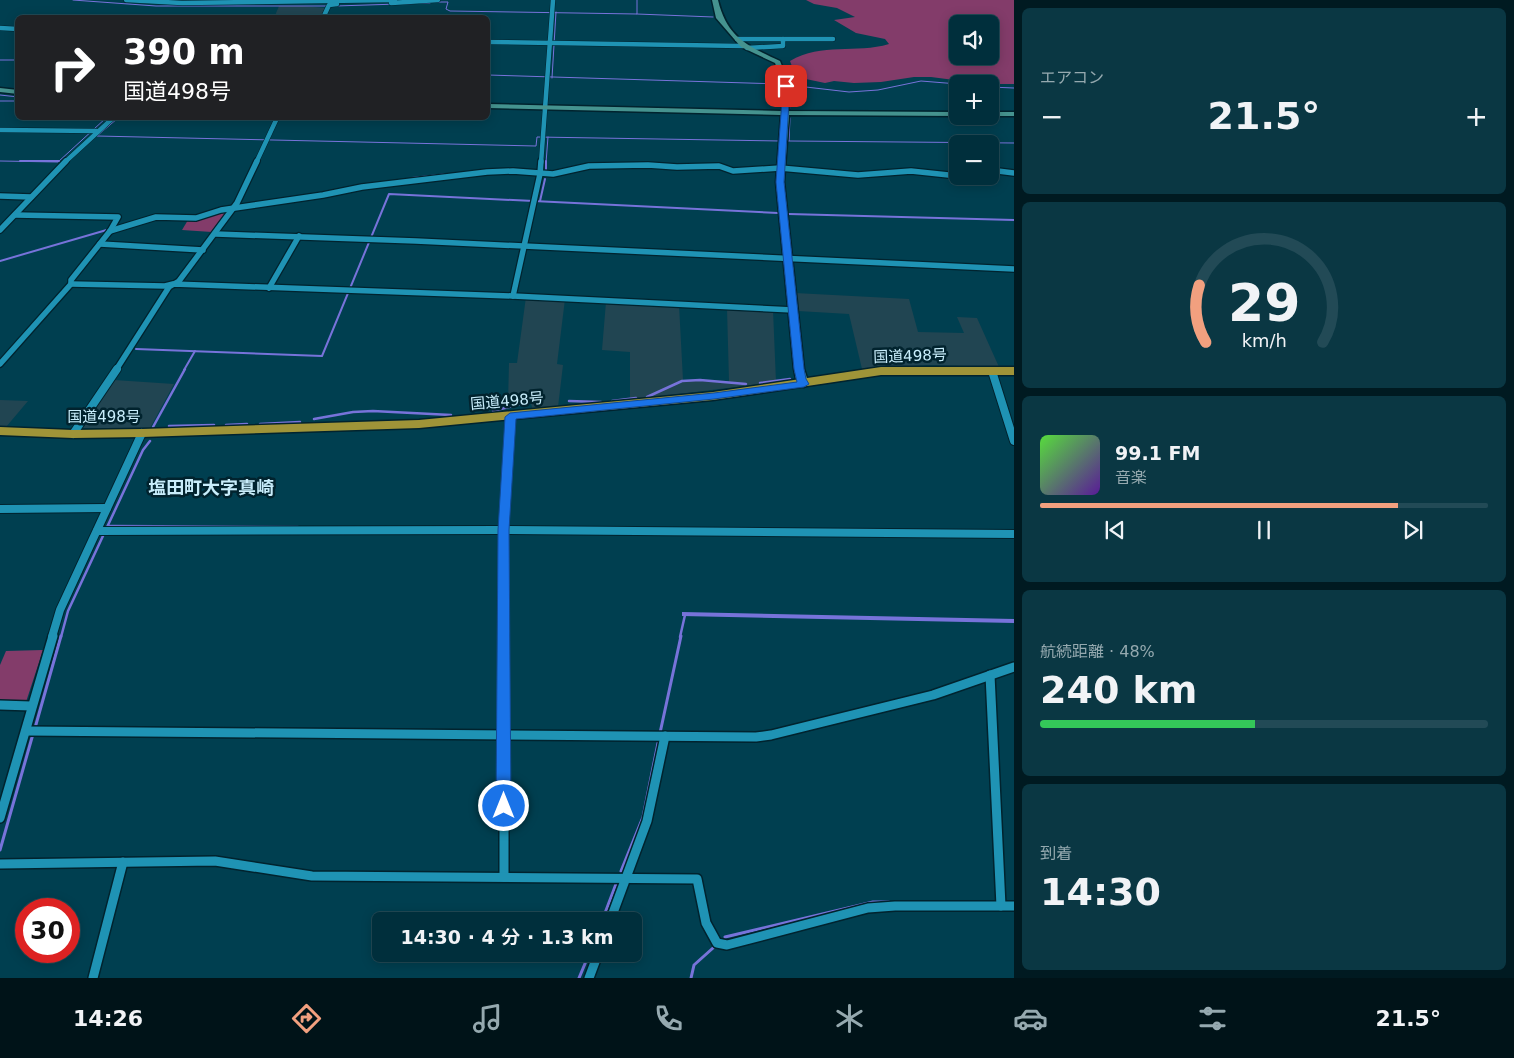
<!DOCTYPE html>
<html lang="ja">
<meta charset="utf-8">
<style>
body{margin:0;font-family:"DejaVu Sans","Noto Sans JP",sans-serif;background:#0a3743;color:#f1f3f6;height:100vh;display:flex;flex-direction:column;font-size:19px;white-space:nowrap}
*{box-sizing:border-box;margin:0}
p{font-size:16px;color:#95a9af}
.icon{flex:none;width:28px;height:28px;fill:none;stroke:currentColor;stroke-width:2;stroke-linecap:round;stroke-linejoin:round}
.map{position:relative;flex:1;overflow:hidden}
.side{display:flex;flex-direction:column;gap:8px;padding:8px;background:#001a21;width:500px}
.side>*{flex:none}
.hud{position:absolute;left:15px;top:15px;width:475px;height:105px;border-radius:8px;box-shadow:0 2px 12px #0003,0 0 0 1px #224a56;background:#202124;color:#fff;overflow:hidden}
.tools{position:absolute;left:949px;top:15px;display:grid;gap:10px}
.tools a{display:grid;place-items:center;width:50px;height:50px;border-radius:8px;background:#002f3c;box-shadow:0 2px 12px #0003,0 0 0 1px #224a56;font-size:25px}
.speed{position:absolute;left:15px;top:898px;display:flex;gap:10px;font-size:25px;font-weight:700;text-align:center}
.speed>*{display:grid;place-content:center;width:65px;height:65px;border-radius:50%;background:#002f3c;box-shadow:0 2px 12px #0003,0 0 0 1px #224a56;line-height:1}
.speed .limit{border:8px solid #d22;background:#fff;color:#111}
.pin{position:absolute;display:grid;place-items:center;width:42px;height:42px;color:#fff;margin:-21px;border-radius:10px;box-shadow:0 2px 8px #0006}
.me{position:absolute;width:55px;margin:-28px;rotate:0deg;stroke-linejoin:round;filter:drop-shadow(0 0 4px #0008)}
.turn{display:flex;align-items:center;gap:18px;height:105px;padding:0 25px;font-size:22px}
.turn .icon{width:65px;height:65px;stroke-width:2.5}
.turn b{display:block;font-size:35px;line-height:42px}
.big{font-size:38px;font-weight:600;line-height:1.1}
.side .card{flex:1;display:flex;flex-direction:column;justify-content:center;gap:8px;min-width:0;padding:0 18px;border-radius:8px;background:#0a3743}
.side .dial{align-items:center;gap:0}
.dial svg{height:130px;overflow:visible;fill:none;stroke:#224a56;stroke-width:7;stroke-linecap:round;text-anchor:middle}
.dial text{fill:#f1f3f6;stroke:none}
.song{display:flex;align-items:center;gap:15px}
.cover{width:60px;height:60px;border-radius:8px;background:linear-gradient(135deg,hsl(110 70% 55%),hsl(270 70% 35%))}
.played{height:5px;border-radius:2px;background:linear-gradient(90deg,#f2a07f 80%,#224a56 80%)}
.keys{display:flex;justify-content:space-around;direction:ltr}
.heat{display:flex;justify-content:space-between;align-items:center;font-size:28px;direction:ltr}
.charge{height:8px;border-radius:4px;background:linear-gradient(90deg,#34c759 48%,#224a56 0)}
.trip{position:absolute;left:372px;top:912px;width:270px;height:50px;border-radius:8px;background:#002f3c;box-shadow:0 2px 12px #0003,0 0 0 1px #224a56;font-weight:600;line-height:50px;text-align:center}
.tabs{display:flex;height:80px;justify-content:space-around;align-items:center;background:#001318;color:#95a9af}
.tabs .icon{width:35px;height:35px}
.tabs .current{color:#f2a07f}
.tabs b{font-size:22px;color:#f1f3f6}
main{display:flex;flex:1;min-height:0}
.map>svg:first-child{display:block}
.built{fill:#214552}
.green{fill:#833c6a;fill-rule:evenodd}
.water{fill:#7773da}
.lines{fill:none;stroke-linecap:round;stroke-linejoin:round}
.stream-far3{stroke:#7773da;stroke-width:1}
.stream-far2{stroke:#7773da;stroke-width:2}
.stream-far1{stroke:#7773da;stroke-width:2.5}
.stream{stroke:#7773da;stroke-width:3}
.street-far3-casing{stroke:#01232e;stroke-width:5.5}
.street-far2-casing{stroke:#01232e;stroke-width:8}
.street-far1-casing{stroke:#01232e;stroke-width:10}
.street-casing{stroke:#01232e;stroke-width:12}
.secondary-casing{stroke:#01232e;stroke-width:3}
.highway-casing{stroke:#01232e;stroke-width:3}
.street-far3{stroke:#1f93b4;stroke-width:4.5}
.street-far2{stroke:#1f93b4;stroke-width:5.5}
.street-far1{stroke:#1f93b4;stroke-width:8}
.street{stroke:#1f93b4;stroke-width:9}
.secondary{fill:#45938f;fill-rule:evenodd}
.highway{fill:#9f9438;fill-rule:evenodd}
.route{fill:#1a73e8;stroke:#114b97}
.labels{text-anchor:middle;stroke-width:5;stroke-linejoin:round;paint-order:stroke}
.street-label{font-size:15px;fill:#c8edfb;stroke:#01232e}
.quarter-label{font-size:18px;font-weight:bold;fill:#c8edfb;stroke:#01232e}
</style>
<main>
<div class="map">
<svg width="1014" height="978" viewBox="0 0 1014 978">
<rect width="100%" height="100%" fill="#003f50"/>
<g class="built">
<path d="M279,6H303L326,8L321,17L274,18Z"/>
<path d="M795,293L909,299L918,332L964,333L957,317L977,318L999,367L928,365L862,369L849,314L798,311Z"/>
<path d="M526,297L565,299L557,364L563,365L558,407L533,410L530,401L508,404L509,363H517Z"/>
<path d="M606,302L679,305L683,380L729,381L727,308L773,310L776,382L630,400V352L602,350Z"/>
<path d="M114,380L174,384L150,428H81Z"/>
<path d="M0,400L28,401L6,427H0Z"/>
</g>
<g class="green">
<path d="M806,0H1014V84H985L931,77H914L881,82L854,83L834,81L825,83L796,77L790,61C822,42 856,54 889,44L885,39L856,33L834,20L855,17L837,8L814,4ZM958,24H990V56H958Z"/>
<path d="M224,211H229L212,232L182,230L188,220Z"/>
<path d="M43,650L26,702L0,701V665L6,651Z"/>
</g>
<path class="water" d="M682,612L1014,619V623L682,616Z"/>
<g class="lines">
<g class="stream-far3">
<path d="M73,0L156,6H328"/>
<path d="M438,2H448L446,9L450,11L637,14V0"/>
<path d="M336,6L430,3"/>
<path d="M637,14L713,17"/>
<path d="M0,60H18"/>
<path d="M488,75L780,84L849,92L878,90L921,81L958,84"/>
<path d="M552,78L556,12"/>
<path d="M990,87L1014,88"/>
<path d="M0,95L18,97"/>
<path d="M0,101H18"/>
<path d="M790,109L793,85"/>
<path d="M118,118L97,136L536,146L537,137L780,141"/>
<path d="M786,141H789L790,118"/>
<path d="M789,141L1014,143"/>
<path d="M0,161L58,162L106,118"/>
<path d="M546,163L548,137"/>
</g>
<g class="stream-far2">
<path d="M20,161H59"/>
<path d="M546,169V161"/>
<path d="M412,178L448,174"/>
<path d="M540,201L545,179"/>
<path d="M789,214L1014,220"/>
<path d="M0,261L110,229"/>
<path d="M136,349L322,356L389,194L778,213"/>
<path d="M184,370L195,351"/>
</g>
<g class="stream-far1">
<path d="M760,383L790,379"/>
<path d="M647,397L682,381L700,380L746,384"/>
<path d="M569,401L601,402"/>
<path d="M612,401L636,398"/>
<path d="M493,411L529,402"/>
<path d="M314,419L353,412L373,411L451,415"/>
<path d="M260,424L300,422"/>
<path d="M226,425L247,424"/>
<path d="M169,426L214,425"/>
<path d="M153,427L185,369"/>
<path d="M108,526L298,527"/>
<path d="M61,637L68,611L143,450L150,441"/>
<path d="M680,637L685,615"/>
</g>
<g class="stream">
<path d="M35,728L61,636"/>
<path d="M660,733L681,636"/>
<path d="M0,850L33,734"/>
<path d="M621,871L643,817L659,738"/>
<path d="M602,921L616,884"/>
<path d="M725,937L873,902H889"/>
<path d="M579,978L589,954"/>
<path d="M691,978L694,965L713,948"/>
</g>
<defs>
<g id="street-far3">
<path d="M126,0L182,3L395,0"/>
<path d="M391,3L438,0"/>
<path d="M323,18L329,5L337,4"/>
<path d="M0,28L18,29"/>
<path d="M737,39H833"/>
<path d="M488,42L743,46"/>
<path d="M747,48L783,46V39"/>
<path d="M0,130L97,131"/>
<path d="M64,163L113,118"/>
<path d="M256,163L277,118"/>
<path d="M541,163L553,0"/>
</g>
<g id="street-far2">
<path d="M990,170L1014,173"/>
<path d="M0,196L31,197"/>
<path d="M0,230L66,161"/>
<path d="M110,231L156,217L196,218L221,210L323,195L362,187L487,172L513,171L553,174L589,166L648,165L677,167L719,166L733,171L780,168L858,175L911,171L958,176"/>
<path d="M216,234L416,241L1014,269"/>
<path d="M100,244L203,250"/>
<path d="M71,284L165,286L173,284L513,296L793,310"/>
<path d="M269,288L299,236"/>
<path d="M513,296L540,174L541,161"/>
<path d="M0,364L71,284V280L110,231L118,217L15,215"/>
<path d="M116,370L169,287L179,281L237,203L257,161"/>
</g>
<g id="street-far1">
<path d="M992,371L1014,441"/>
<path d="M73,434L117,369"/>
<path d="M0,509L107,508"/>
<path d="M97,531L504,530L1014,534"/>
<path d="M52,637L60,610L142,433"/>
<path d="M504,637V530L511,417"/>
</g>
<g id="street">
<path d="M504,636V877"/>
<path d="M990,675L1001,906"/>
<path d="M0,705L31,706"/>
<path d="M26,731L756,737L771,735L933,695L1014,667"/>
<path d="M0,818L53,636"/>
<path d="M0,864L215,861L312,876L697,879L706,923L717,943L727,945L868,908L895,906H1014"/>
<path d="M610,921L647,821L665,736"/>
<path d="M93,978L123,862"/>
<path d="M589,978L598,954"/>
</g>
<g id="secondary">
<path d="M712,0H718C727,38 748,46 780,61L790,86L789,111L958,112V116L789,115L784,182L804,369L809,384L804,387L800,386L796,379L794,369L776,182L781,115L488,108V104L782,111L784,86L775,63L741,47L716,18Z"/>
<path d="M0,88L18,90V94L0,92Z"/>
<rect x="990" y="112" width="24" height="4"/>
</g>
<path id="highway" d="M881,367H1014V375H881L713,400L419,428L142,437L73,438L0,435V427L73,430L142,429L419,420L713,392Z"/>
</defs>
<use href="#street-far3" class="street-far3-casing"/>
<use href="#street-far2" class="street-far2-casing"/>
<use href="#street-far1" class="street-far1-casing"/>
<use href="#street" class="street-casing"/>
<use href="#secondary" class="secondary-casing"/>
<use href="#highway" class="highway-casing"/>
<use href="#street-far3" class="street-far3"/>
<use href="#street-far2" class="street-far2"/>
<use href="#street-far1" class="street-far1"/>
<use href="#street" class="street"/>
<use href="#secondary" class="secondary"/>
<use href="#highway" class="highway"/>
</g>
<path class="route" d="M786,84L790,86L784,182L804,369L806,379L809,384L804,387L714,399L516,419L509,530L511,806L509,810L504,812L499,810L496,806L498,530L505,417L510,413L714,393L797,382L794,369L776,182L783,86Z"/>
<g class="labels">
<g class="street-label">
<text transform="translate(910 356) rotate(-2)" y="5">国道498号</text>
<text transform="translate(507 401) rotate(-5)" y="5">国道498号</text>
<text x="104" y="422">国道498号</text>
</g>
<g class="quarter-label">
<text x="211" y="494">塩田町大字真崎</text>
</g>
</g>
</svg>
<div class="tools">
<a><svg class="icon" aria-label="sound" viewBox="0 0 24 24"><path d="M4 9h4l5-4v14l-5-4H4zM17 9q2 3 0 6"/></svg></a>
<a>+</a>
<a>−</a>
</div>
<div class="speed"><div class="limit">30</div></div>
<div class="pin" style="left:786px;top:86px;background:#d93025"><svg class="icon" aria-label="arrive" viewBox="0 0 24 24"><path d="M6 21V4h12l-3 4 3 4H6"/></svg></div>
<svg class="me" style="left:504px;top:806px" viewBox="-20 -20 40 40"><circle r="17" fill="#1a73e8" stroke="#fff" stroke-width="3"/><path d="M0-11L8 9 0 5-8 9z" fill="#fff"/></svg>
<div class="trip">14:30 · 4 分 · 1.3 km</div>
<div class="hud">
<div class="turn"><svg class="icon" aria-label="right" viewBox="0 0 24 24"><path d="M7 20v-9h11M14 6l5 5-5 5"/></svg><div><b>390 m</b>国道498号</div></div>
</div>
</div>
<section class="side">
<div class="card"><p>エアコン</p>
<div class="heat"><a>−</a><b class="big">21.5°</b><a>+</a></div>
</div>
<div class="card dial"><svg viewBox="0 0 100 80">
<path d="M14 69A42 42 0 1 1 86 69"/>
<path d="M14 69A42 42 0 0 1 10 34" stroke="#f2a07f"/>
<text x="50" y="56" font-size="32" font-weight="700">29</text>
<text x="50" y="72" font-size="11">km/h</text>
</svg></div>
<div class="card">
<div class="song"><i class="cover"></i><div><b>99.1 FM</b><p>音楽</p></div></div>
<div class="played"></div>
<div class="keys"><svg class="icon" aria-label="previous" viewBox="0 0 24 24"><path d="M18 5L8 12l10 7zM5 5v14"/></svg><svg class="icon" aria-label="pause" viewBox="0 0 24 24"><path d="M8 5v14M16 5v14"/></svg><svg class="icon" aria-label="next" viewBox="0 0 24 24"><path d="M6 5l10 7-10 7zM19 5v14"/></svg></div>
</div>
<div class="card"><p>航続距離 · 48%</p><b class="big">240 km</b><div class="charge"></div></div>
<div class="card"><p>到着</p><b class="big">14:30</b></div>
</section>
</main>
<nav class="tabs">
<b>14:26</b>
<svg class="icon current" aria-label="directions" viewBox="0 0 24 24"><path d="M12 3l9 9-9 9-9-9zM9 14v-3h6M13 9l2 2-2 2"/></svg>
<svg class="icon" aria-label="music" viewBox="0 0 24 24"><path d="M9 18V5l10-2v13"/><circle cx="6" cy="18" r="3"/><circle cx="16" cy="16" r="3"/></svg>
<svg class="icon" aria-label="phone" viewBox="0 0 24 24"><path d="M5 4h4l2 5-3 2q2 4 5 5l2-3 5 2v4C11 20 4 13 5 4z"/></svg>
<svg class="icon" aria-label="climate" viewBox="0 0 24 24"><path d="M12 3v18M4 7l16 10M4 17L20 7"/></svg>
<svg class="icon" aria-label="car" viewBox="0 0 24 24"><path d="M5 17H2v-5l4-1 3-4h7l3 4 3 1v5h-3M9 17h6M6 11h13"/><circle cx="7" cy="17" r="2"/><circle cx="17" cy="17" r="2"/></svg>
<svg class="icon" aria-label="filters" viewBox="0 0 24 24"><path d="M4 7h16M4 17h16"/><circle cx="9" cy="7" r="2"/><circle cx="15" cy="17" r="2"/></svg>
<b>21.5°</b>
</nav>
